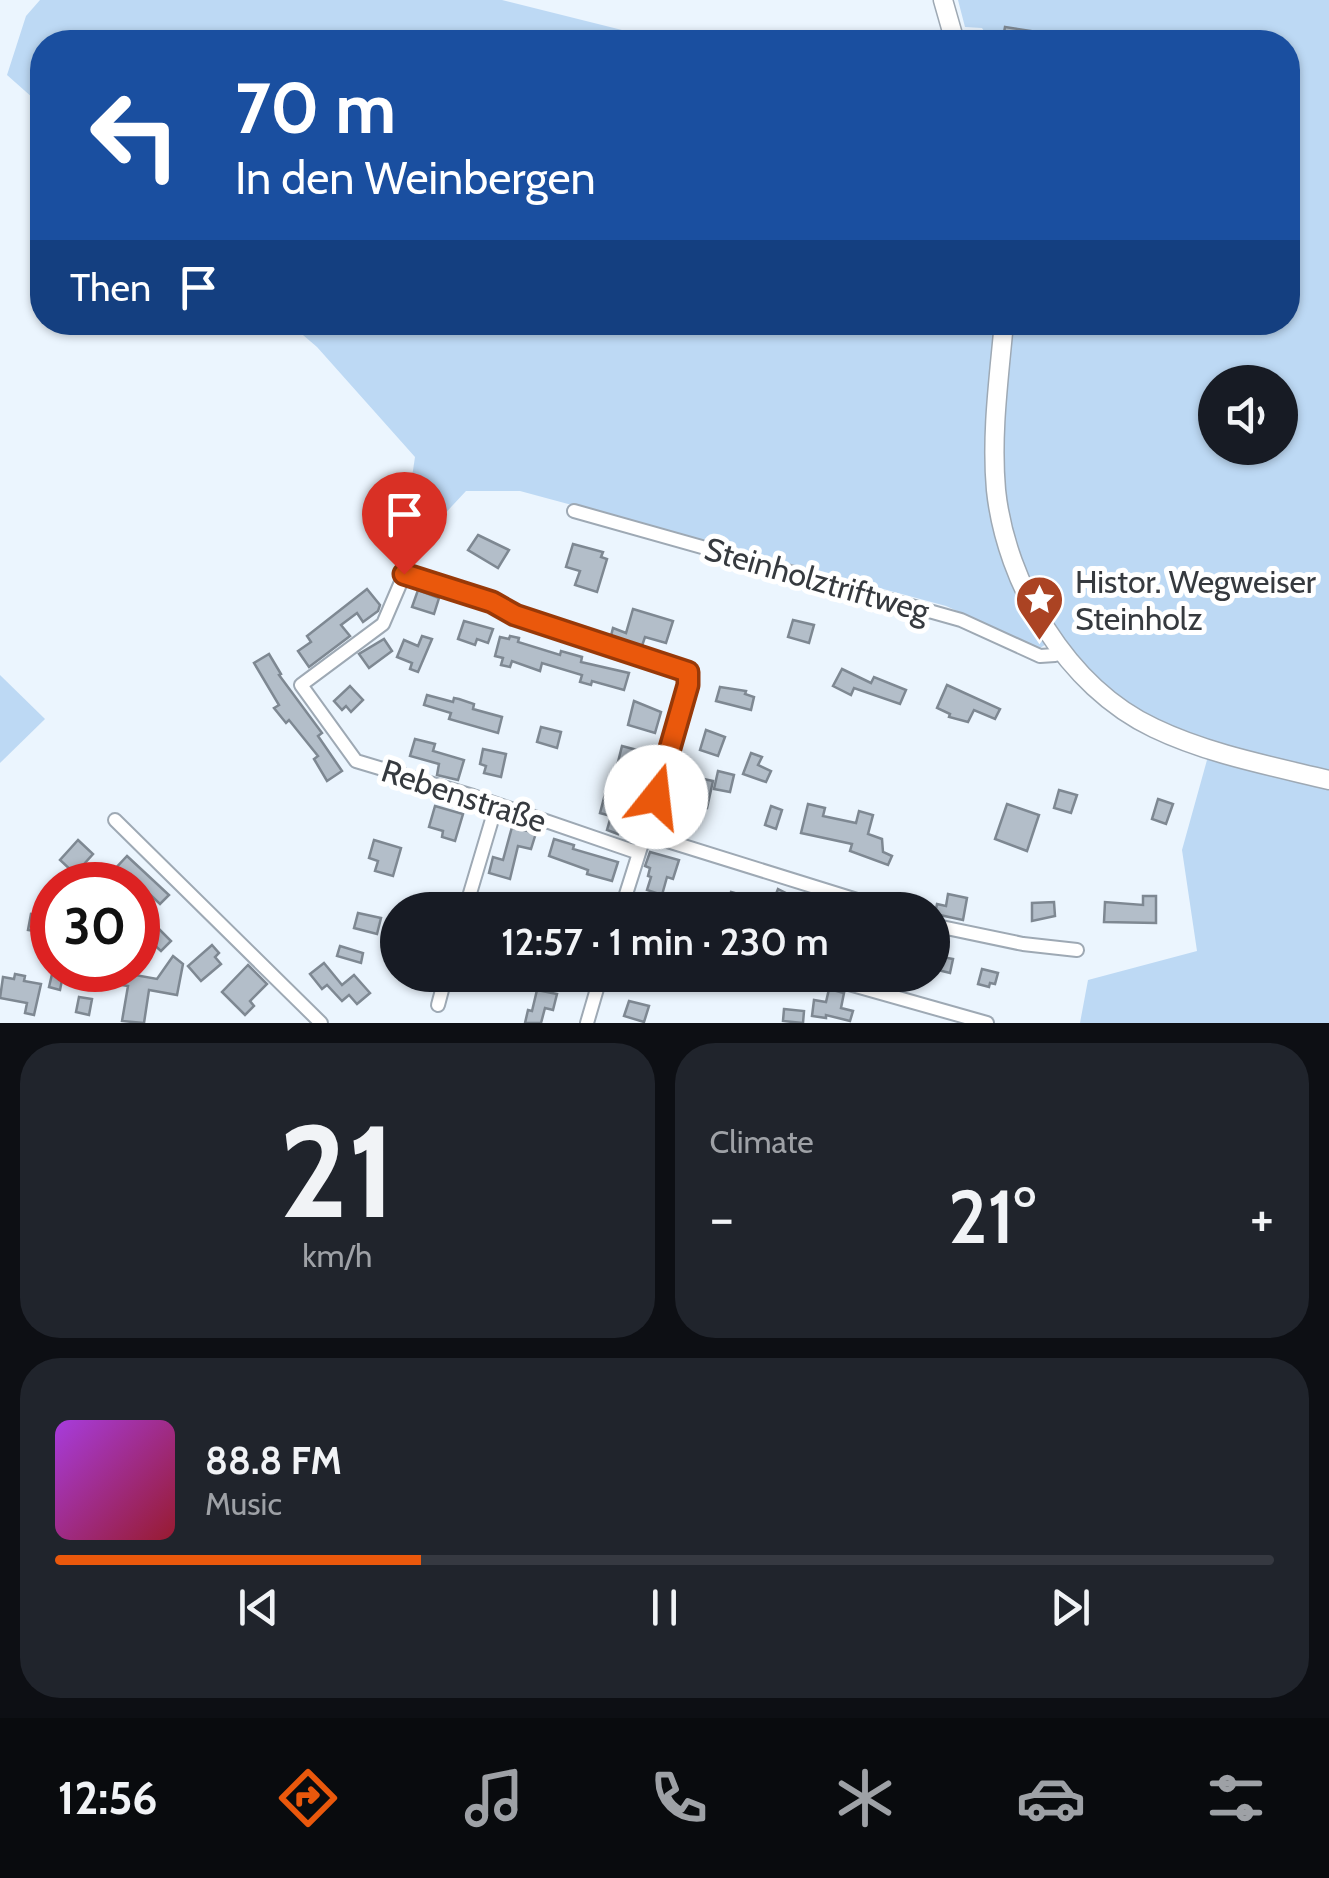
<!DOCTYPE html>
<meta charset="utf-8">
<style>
body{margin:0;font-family:Cabin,sans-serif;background:#20242c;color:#f1f3f6;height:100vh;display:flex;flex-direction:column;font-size:38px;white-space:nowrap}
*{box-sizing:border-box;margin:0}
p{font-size:32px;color:#9ea1a6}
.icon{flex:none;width:55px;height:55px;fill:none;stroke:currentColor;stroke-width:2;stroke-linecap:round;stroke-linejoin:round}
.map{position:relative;height:1023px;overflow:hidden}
.side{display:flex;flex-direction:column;gap:20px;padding:20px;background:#0d0f14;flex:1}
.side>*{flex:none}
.hud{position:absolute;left:30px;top:30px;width:1270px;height:305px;border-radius:40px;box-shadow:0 2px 8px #0004;background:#1a4fa0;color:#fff;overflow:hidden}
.buttons{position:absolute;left:1198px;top:365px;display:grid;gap:20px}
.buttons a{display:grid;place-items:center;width:100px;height:100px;border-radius:50%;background:#171b24;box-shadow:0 2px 8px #0004;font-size:50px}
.speed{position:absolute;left:30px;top:862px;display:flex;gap:20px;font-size:50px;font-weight:700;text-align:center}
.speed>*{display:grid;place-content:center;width:130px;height:130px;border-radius:50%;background:#171b24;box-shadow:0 2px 8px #0004;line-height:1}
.speed .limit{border:15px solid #d22;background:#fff;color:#111}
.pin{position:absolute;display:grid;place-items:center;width:85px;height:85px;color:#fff;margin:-102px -42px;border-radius:50% 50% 50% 0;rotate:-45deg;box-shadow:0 0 10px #0007}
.pin .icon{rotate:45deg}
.me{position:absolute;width:110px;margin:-55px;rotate:16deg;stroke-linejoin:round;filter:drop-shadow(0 0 8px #0008)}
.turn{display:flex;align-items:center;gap:35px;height:210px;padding:0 40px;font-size:45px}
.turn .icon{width:130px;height:130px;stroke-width:2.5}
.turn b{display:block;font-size:70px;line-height:85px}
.then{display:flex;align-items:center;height:95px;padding:0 40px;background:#0003;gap:20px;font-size:38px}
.big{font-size:75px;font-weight:600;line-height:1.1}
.side .widget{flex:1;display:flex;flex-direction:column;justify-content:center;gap:15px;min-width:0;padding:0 35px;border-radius:40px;background:#20242c}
.side .dial{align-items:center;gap:0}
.dial b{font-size:130px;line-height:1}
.song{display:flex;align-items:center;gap:30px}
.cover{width:120px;height:120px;border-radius:15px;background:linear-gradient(135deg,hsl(280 70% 55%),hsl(350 70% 35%))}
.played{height:10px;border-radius:5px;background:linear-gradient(90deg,#ea580c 30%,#363941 30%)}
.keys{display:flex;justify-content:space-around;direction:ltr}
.heat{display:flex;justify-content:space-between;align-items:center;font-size:55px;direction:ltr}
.side .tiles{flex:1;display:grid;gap:20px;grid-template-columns:1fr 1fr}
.widget:last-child{grid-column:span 2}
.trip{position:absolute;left:380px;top:892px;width:570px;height:100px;border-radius:50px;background:#171b24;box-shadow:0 2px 8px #0004;font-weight:600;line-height:100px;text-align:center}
.dock{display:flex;height:160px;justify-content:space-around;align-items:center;background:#090b0e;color:#9ea1a6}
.dock .icon{width:70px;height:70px}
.dock .on{color:#ea580c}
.dock b{font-size:45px;color:#f1f3f6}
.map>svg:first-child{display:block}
.green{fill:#bdd9f4;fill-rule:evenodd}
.building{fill:#b3bec9;stroke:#7e8892;stroke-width:2.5}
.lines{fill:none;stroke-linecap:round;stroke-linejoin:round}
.street-casing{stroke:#9ea9b4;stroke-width:16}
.secondary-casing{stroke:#9ea9b4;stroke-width:21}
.street{stroke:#fff;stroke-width:12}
.secondary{stroke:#fff;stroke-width:18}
.route-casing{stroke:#983908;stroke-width:25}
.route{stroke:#ea580c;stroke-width:18}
.labels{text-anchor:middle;stroke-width:10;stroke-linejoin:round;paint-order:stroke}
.street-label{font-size:32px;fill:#363a3f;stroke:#fff}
.poi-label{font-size:32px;fill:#363a3f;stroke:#fff;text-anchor:start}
</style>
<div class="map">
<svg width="1329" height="1023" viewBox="0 0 1329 1023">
<rect width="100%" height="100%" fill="#ebf5fe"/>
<g class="green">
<path d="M40,0H502L670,42H42V106L7,75L26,16Z"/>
<path d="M958,0H1329V1023H1080L1088,980L1197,951L1182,850L1212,742C1173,729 1129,715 1100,684C1085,669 1073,652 1059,636L1040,648L946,606L520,491H466L439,520L407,510L415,457L317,347L289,323L1288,322V42H991L982,28L965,27ZM1215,382H1280V448H1215Z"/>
<path d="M0,675L45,719L0,763Z"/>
</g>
<g class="building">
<path d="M1005,27L1031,31L1030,41L1003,38Z"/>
<path d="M478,535L509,550L498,568L468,550Z"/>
<path d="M573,544L603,552L601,557L607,559L597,592L575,585L580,571L566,567Z"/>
<path d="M367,589L380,605L378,611L363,622L357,613L341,625L350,636L309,667L298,651L311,642L307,636Z"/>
<path d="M418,590L439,598L434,614L412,607Z"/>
<path d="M633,609L673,621L666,643L645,637L642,646L611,636L613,628L626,633Z"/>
<path d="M793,620L814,625L809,643L788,637Z"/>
<path d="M464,621L493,629L488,643L477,639L475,645L458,639Z"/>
<path d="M422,636L432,639L418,672L410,669L412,663L397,657L404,640L418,646Z"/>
<path d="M510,636L519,638L518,642L560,655L561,651L582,657L581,662L629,673L624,690L592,681L591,685L580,682L582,675L542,663L540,671L512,661L510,667L501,665L503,658L495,656L500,637L509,639Z"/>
<path d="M384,639L392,651L369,668L359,654Z"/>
<path d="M269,654L281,674L279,675L322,733L318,736L342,771L327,781L314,759L318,756L289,720L286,723L274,708L279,705L254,663Z"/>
<path d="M842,669L871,683L874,677L906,690L900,704L854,688L851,695L833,686Z"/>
<path d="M947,685L1000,709L995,719L974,710L968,722L949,717L950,714L937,708Z"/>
<path d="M350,686L363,700L351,712L346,706L342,710L334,701Z"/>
<path d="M720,687L746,691L745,694L754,697L751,710L716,701Z"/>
<path d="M427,695L453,702L454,698L459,699L474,704L473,709L502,717L498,733L449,719L451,713L424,705Z"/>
<path d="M634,701L661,712L655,733L628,725Z"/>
<path d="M541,727L561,732L557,748L537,742Z"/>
<path d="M706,730L725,737L718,756L700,750Z"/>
<path d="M415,739L435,744L433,751L464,760L458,780L437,775L439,764L410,756Z"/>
<path d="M622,746L637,750L634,778L615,774Z"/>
<path d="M483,749L506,754L501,777L484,773L486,766L480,764Z"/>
<path d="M751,753L762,757L758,765L771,771L766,782L743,774Z"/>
<path d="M718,771L734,775L730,792L714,789Z"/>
<path d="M680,774L713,781L707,808L693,805L696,794L676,790Z"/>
<path d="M1059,790L1077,795L1071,813L1054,808Z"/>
<path d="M605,794L635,803L632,814L624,812L618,834L607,830L611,816L600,813Z"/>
<path d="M1158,799L1173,804L1166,824L1152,819Z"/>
<path d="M808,804L825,808L823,816L856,823L859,811L873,815L868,834L882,839L883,852L892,856L888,865L850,851L852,844L801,833Z"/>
<path d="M1007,804L1039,815L1027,851L995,839Z"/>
<path d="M435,806L463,814L455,841L442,837L443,831L429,827Z"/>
<path d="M771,806L782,810L776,829L765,825Z"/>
<path d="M512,827L536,833L531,849L518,846L510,879L489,873L493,857L503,860Z"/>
<path d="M554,839L574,845L573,849L618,862L612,881L587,874L588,870L549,856Z"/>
<path d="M78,840L93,854L75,874L60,860Z"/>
<path d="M374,840L401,848L393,876L375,871L378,861L369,858Z"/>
<path d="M650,852L679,860L673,879L667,877L662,895L647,890L651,877L648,876L650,868L645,866Z"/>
<path d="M127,856L169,895L160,904L140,885H131L114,870Z"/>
<path d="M82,869L91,878L84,885H65Z"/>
<path d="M778,889L796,898L792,907L774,899Z"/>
<path d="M731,892L746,896L742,908L727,904Z"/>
<path d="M948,894L967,898L963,920L935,914L937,904L946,906Z"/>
<path d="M1143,896H1156V923L1104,922L1105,902L1143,905Z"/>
<path d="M1054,902L1055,916L1032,921V903Z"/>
<path d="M358,913L381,918L377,934L354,928Z"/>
<path d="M31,914L52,918V934L28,930Z"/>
<path d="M138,915L149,926L152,922L171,941L161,951L151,942L138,968Z"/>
<path d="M212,945L219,953L215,957L221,964L201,981L188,966Z"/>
<path d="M340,946L363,953L361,963L337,956Z"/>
<path d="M173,956L183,964L177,995L149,990L144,1023L122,1021L128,986L115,984L118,972L157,979Z"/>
<path d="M937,956L953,959L950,973L934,969Z"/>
<path d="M324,963L342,985L354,975L370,993L357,1004L349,995L342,1001L327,985L322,989L310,974Z"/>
<path d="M248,965L267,984L250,1001L254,1006L245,1015L222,992Z"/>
<path d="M982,969L998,973L995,984L990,983L989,987L978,984Z"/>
<path d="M53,970H64L60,990L49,987Z"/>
<path d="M15,974L25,976L24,981L41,984L34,1015L25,1013L27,1003L0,998L3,977L14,979Z"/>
<path d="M479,975H512L524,978L522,989L479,979Z"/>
<path d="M829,989L844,993L841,1008L853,1011L850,1021L826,1015V1018L812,1016L814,1000L826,1002Z"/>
<path d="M537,990L557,994L553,1010L545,1008L541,1023H525L528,1010L532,1011Z"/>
<path d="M79,997L92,999L89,1015L76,1012Z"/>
<path d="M629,1001L649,1006L644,1022L624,1016Z"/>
<path d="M784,1009L804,1011L803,1023L783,1021Z"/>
</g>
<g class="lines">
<defs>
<g id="street">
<path d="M574,511L961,620L1040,656L1055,655"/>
<path d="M115,820L321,1023"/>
<path d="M645,834L889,910"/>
<path d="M465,910L496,806"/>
<path d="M621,910L645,834L688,685V672L515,615L492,602L404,575L383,624L301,685L356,761L473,796L639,853"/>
<path d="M932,925L1023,944L1077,950"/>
<path d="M817,975L987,1023"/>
<path d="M438,1005L446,975"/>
<path d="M587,1023L601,975"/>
</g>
<g id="secondary">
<path d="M943,0L955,42"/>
<path d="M1004,322C999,378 991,434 996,490C1006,584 1067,687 1154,728C1208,754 1271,766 1329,780"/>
</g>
</defs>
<use href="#street" class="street-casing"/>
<use href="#secondary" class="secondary-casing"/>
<use href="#street" class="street"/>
<use href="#secondary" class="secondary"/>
</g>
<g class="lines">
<defs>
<path id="route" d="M404,574L492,602L515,615L688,672V685L656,797"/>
</defs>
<use href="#route" class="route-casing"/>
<use href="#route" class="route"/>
</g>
<defs>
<symbol id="sight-pin" viewBox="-11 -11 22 30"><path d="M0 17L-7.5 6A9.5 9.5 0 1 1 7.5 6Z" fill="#ab4323" stroke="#fff"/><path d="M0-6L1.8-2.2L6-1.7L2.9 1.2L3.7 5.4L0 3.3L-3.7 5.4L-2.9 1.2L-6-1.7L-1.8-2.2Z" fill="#fff"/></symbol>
</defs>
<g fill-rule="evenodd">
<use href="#sight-pin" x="1012" y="572" width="55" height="75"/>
</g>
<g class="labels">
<g class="street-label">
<text transform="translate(817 580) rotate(16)" y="11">Steinholztriftweg</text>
<text transform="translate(464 796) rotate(18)" y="11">Rebenstraße</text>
</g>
<g class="poi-label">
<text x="1075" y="593">Histor. Wegweiser<tspan x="1075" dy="37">Steinholz</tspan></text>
</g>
</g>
</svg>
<div class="buttons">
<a><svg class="icon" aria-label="sound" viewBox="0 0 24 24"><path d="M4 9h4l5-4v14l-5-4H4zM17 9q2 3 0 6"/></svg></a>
</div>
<div class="speed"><div class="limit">30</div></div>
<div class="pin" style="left:404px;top:574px;background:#d93025"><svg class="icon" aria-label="arrive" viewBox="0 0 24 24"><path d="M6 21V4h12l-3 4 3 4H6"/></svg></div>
<svg class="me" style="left:656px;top:797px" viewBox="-20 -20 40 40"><circle r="19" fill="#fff"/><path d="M0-13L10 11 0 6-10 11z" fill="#ea580c"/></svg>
<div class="trip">12:57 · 1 min · 230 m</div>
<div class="hud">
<div class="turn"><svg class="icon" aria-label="left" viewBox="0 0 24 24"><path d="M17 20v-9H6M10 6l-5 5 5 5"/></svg><div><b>70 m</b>In den Weinbergen</div></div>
<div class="then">Then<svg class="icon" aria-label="arrive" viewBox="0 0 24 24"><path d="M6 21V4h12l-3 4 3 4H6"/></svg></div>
</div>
</div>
<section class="side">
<div class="tiles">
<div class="widget dial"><b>21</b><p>km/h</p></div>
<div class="widget"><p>Climate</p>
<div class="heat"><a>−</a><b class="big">21°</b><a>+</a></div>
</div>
<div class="widget">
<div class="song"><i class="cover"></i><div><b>88.8 FM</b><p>Music</p></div></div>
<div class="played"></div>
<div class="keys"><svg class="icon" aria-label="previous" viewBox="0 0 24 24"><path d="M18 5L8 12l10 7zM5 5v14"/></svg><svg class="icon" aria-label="pause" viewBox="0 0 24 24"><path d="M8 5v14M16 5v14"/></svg><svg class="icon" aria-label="next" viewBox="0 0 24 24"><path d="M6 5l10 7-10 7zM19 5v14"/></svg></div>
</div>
</div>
</section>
<nav class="dock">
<b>12:56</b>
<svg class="icon on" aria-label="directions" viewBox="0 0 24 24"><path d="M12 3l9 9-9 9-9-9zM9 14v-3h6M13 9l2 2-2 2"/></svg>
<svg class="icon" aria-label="music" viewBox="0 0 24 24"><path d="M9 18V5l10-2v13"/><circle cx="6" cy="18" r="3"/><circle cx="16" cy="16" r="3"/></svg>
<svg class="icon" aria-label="phone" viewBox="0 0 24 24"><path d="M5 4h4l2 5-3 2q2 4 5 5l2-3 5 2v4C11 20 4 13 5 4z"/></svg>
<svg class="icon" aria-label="climate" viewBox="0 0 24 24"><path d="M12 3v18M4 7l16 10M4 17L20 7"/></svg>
<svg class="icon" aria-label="car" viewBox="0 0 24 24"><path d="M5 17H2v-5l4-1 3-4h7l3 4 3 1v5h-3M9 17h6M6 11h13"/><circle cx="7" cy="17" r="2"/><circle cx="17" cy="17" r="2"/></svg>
<svg class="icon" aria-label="filters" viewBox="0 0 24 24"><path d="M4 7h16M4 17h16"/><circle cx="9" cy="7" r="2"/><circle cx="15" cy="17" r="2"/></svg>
</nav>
